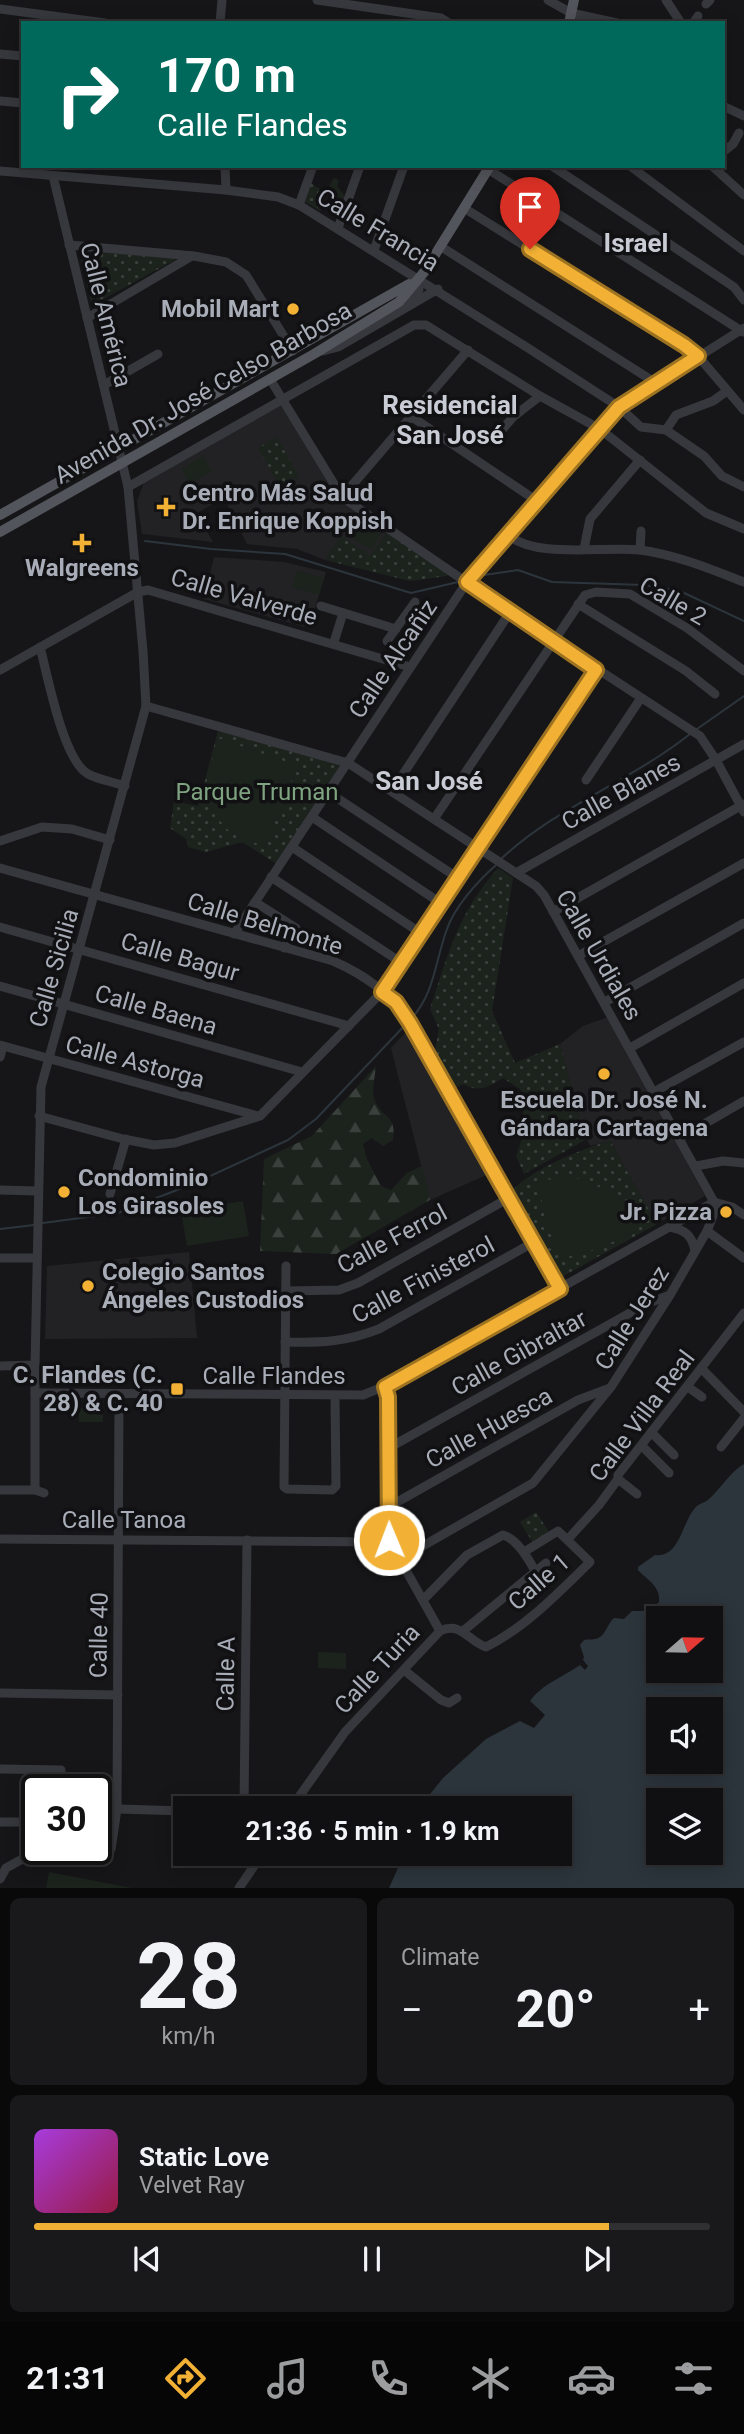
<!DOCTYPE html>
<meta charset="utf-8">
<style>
body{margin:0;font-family:Roboto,sans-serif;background:#19191b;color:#f1f3f6;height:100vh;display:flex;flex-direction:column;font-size:26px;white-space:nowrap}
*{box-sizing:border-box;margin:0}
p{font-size:23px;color:#9c9d9f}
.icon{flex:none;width:38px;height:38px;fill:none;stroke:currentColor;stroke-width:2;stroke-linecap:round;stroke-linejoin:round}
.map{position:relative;height:1888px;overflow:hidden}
.side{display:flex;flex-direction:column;gap:10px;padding:10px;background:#09090a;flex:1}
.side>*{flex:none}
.hud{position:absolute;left:21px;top:21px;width:704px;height:147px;border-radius:0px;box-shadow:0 4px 18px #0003,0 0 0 2px #303032;background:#00695c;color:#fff;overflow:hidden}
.needle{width:46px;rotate:70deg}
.controls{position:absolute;left:646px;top:1606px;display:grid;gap:14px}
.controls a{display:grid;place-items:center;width:77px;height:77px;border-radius:0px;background:#101012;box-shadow:0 4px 18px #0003,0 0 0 2px #303032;font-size:35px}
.speed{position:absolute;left:21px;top:1774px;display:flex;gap:14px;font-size:35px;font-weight:700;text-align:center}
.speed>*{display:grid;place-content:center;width:91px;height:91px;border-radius:50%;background:#101012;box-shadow:0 4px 18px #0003,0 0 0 2px #303032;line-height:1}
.speed .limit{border:4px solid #111;border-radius:10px;background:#fff;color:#111}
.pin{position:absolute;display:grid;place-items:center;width:60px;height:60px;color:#fff;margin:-72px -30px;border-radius:50% 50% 50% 0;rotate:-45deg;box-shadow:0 0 7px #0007}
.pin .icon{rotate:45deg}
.me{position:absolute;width:77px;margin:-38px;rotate:359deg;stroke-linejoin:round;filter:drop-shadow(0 0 5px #0008)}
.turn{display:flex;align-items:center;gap:24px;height:147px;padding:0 21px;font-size:32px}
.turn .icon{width:91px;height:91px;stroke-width:2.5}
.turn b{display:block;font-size:49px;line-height:60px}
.big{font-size:52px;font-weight:700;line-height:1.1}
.side .widget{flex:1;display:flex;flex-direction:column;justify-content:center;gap:10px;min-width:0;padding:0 24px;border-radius:10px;background:#19191b}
.side .dial{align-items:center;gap:0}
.dial b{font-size:91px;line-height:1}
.song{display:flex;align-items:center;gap:21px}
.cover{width:84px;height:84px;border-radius:10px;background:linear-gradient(135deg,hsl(280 70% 55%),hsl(340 70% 35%))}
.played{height:7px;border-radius:4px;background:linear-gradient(90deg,#f2b134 85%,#303032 85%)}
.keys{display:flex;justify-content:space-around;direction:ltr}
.heat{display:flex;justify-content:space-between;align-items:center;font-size:38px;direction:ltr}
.side .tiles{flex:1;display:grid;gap:10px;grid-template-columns:1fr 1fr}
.widget:last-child{grid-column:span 2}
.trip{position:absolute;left:173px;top:1796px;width:399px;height:70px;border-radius:0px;background:#101012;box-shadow:0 4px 18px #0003,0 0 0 2px #303032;font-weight:700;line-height:70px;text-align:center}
.tab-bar{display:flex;height:112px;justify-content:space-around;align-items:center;background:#060607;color:#9c9d9f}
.tab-bar .icon{width:49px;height:49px}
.tab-bar .on{color:#f2b134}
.tab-bar b{font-size:32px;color:#f1f3f6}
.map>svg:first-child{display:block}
.built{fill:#222225}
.grass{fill:url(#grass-dots)}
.forest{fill:url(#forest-firs)}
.pitch{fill:#1c231d}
.water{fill:#2c353c;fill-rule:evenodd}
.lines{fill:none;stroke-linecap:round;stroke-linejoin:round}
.stream{stroke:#2c353c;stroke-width:2}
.minor{stroke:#37383d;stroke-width:9}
.major{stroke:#53555c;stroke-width:10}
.route-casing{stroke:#9d7322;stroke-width:18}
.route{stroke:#f2b134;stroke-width:12}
.poi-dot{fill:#f2b134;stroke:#111113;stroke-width:2.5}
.labels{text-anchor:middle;stroke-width:7;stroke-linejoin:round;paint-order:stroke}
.street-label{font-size:24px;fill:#a8adb8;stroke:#111113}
.poi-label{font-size:24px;font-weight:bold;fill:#a8adb8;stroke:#111113;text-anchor:end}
.park-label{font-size:24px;fill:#7fa381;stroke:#111113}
.neighbourhood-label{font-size:26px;font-weight:bold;fill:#c9ccd4;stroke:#111113}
</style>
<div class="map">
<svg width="744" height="1888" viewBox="0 0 744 1888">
<defs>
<pattern id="grass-dots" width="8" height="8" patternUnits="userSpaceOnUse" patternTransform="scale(1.75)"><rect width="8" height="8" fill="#1c231d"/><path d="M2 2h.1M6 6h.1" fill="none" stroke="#3a403c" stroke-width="1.8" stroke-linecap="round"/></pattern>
<pattern id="forest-firs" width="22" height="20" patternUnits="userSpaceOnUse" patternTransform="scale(1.75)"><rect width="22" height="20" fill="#1c231d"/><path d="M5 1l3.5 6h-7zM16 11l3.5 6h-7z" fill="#3a403c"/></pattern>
</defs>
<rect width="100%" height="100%" fill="#161618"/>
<g class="built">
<path d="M282,402L340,499L388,531L370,556L341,537L325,560L297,549L247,544L224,498L197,513L213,542L142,534L137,501L144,482Z"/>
<path d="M214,557L284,562L326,572L309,628L204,599Z"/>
<path d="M608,1017L705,1196L657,1224L610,1141L590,1146L582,1128L560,1044L583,1026Z"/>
<path d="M409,1029L491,1173L430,1200L391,1048Z"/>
<path d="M189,1252L197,1338L45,1339L47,1266Z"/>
</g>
<g class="grass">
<path d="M311,183L324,192L320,201L324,203L320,211L305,202Z"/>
<path d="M86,251L174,258L175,260L94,304L91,302L80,254Z"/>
<path d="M277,437L299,476L280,487L258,448Z"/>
<path d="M388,531L448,571L447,576L410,581L325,560L341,536L370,555Z"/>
<path d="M218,731L339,763L342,768L277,864L242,842L206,852L188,847L186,839L170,828L174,801L198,806Z"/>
<path d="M498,868L513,878L492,1011L515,1063L560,1044L582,1128L587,1139L524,1174L516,1156L524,1132L522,1117L526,1101L520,1089L503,1078C488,1087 479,1093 463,1084L454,1089L434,1056L439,1029L430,1009C449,952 457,915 498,868Z"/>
<path d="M610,1141L657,1224L560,1278L511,1192C528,1171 583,1148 610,1141Z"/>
<path d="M536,1512L549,1532L533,1543L520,1522Z"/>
</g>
<g class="forest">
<path d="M336,178L339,181L337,186L345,197L341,200L330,197L328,201L329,196L325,194L333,179Z"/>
<path d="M376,1066C375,1077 371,1092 375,1101C383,1119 397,1115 393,1140L383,1146L372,1138L363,1144L367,1159L381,1186L391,1190L407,1173L422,1166L430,1200L336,1254L260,1251L264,1159L312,1136Z"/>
</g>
<g class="pitch">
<path d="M203,456L212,471L189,484L181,469Z"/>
<path d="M357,518L381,534L371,550L347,535Z"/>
<path d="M297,570L324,578L319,595L292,587Z"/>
<path d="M218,738L295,765L296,770L264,847L228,830L214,814L205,788Z"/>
<path d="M573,1177C607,1187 622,1199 637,1231L597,1249L563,1258L557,1253L536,1181Z"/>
<path d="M243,1201L249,1236L187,1246L181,1211Z"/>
<rect x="79" y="1408" width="24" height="14"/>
<path d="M318,1652L346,1653V1669L318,1668Z"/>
<path d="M49,1872L132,1888H46Z"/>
</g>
<path class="water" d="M744,1464V1888H389L398,1868L399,1853H560V1808H419L443,1778L486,1739L520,1721L534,1728L545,1715L530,1701C542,1684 563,1677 580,1665L585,1670L588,1666L583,1660L584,1657L580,1645L584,1640C588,1639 592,1640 595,1639C605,1638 607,1624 614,1618L624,1619L632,1611H649L659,1602C661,1586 647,1580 638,1570V1567L655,1555C680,1558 682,1522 695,1508C699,1503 705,1503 709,1499C721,1488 730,1472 744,1464ZM658,1619H710V1671H658ZM658,1710H710V1762H658ZM658,1801H710V1853H658Z"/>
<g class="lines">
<g class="stream">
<path d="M145,541L211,549L285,554L411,593L458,582"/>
<path d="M477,576L518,570L552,582L644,585L680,591L744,621"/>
<path d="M697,729L744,696"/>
<path d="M502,858C558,806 631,781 690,734"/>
<path d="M411,1019C435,993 435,961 447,929C455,906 478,881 496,865"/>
<path d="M43,1223L118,1213L195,1183L288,1140L316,1119L407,1023"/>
<path d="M0,1229L34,1225"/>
</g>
<g class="minor">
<path d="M317,0L441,18L449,23"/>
<path d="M548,0L571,13L617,23"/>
<path d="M666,0L681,23"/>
<path d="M706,4L710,0"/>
<path d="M0,9L105,23"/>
<path d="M220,23L222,0"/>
<path d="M693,23L698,16"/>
<path d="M0,54L23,56"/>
<path d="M0,101L23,103"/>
<path d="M723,106L744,116"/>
<path d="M723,152L733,144L739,133"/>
<path d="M225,166L226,190"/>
<path d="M491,166L494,173L743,332"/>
<path d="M552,166L734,287L744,300"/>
<path d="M630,166L744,251"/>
<path d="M712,166L744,195"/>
<path d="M0,171L226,190L278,197L299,205L528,348L619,407L641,427L666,430L704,456L722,476L744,487"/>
<path d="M299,205L313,166"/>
<path d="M464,208L684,345L698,356L744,410"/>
<path d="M338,228L360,166"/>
<path d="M69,245L194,256L226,262L246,275L293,351"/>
<path d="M440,246L656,383"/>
<path d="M374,250L404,166"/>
<path d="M409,303L419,290L418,279"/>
<path d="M87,318L192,256"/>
<path d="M323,351L338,347L438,289"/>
<path d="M270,379L342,497L510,612L700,736L716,760L744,812"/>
<path d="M104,385L158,354"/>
<path d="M412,417L537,501"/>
<path d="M666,430L676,415L713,401L727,391"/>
<path d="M501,431L513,417L540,396"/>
<path d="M128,487L414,325H426L540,396L600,429L706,513L744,529"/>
<path d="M342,497L468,350"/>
<path d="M508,535C537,559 603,546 640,550C677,555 710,569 744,582"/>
<path d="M584,549L590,519L640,460"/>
<path d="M640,550L641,531"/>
<path d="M578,604L686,671L715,694"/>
<path d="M321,606L396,629"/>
<path d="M387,641L415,602"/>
<path d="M334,642L343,613"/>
<path d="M40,647C48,677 63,760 88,774C99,780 114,782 125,786"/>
<path d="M0,670L138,592L148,590L410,667"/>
<path d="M146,706L348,763L536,886L544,895L714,1202L713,1216L707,1231L670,1295L611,1387L533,1483L400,1559"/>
<path d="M586,780L641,698"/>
<path d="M392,791L510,612"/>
<path d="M328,792L458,878"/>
<path d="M312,817L442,904"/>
<path d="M434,819L585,595L596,592L630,594L687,628L744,671"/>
<path d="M0,841L42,827L72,829L110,840"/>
<path d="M292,847L422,934"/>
<path d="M0,868L333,961C363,974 394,995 410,1023L560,1289"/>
<path d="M516,873L744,744"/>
<path d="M271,877L402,963"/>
<path d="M255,902L296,928L284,948"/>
<path d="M553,912L744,804"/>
<path d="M0,927L349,1026"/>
<path d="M234,934L467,582L619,407L744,328"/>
<path d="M578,956L744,863"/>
<path d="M0,986L302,1072"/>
<path d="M605,1002L744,923"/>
<path d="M0,1045L258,1116"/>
<path d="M630,1048L744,983"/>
<path d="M0,1057L3,1046"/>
<path d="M654,1092L744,1042"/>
<path d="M39,1116L123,1139L154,1145L175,1143L260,1116L382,992L596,670"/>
<path d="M680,1138L744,1101"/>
<path d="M696,1166L723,1161L744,1163"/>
<path d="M0,1190L37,1191"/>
<path d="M110,1194L126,1139"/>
<path d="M714,1202L732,1207L744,1215"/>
<path d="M670,1227C685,1230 692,1235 695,1251"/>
<path d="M707,1231L744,1258"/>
<path d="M0,1258H37"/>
<path d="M286,1266L284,1487L287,1489L332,1490L336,1486L335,1397"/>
<path d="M286,1291L339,1290L358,1283L509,1198"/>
<path d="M285,1342C320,1343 346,1342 379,1329L534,1242"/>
<path d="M0,1366L35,1365"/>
<path d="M701,1368L744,1412"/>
<path d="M688,1387L702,1397"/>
<path d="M35,1393L363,1395L385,1386L714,1202"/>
<path d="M652,1433L674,1455"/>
<path d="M388,1446L394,1445L646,1304L670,1295"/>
<path d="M642,1446L669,1473"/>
<path d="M721,1447L744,1418"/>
<path d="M618,1479L637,1494"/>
<path d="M0,1490H35L44,1493"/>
<path d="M35,1490V1365L41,1087L146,706L143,651L128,487L53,176"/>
<path d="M388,1506L392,1505L578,1400L610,1388"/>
<path d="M0,1539L384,1542L389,1540"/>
<path d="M568,1539L599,1505L618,1479V1475L744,1313"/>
<path d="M423,1600L467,1555L503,1535C517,1539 528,1558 535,1571"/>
<path d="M440,1631C461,1621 468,1641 486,1647C526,1627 559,1592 590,1562L558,1531L524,1552"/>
<path d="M463,1631L546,1563"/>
<path d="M404,1670L441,1700L449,1703L457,1698"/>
<path d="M0,1693L118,1695"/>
<path d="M0,1769L61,1770V1790"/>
<path d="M244,1808L247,1540"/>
<path d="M291,1808L345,1732L440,1631L389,1540L388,1397L385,1386"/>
<path d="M117,1809L186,1811"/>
<path d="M0,1822H37"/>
<path d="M0,1879L6,1868L26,1857L105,1856L111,1849L117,1809L119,1400L122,1394"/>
<path d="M239,1888L263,1853"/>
</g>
<g class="major">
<path d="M569,23L574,0"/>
<path d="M0,515L409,284"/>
<path d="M0,532L314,354L399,302L425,271L490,166"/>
</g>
</g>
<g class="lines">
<defs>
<path id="route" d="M389,1540L388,1397L385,1387L560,1289L410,1023L396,1002L382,992L596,670L467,582L619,407L698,356L684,345L530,249"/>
</defs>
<use href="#route" class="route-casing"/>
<use href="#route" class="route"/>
</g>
<g class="poi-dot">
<circle cx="293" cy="309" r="7"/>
<path d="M162.5 496.5h7v7h7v7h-7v7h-7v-7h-7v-7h7z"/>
<path d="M78.5 532.5h7v7h7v7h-7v7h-7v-7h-7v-7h7z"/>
<circle cx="604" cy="1074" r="7"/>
<circle cx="64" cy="1192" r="7"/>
<circle cx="726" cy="1212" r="7"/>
<circle cx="88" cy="1286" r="7"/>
<rect x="170" y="1382" width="14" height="14" rx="3.5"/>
</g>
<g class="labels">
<g class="street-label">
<text transform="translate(378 230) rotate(31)" y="8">Calle Francia</text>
<text transform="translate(106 315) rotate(76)" y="8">Calle América</text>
<text transform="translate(203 393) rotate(-30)" y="8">Avenida Dr. José Celso Barbosa</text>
<text transform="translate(244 597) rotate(16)" y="8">Calle Valverde</text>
<text transform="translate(673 601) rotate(30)" y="8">Calle 2</text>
<text transform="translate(393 659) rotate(-56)" y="8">Calle Alcañiz</text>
<text transform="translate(621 792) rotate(-29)" y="8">Calle Blanes</text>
<text transform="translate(265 924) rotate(17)" y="8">Calle Belmonte</text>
<text transform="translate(599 955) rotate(60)" y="8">Calle Urdiales</text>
<text transform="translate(180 957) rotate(16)" y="8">Calle Bagur</text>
<text transform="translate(54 968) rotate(-74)" y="8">Calle Sicilia</text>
<text transform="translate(156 1010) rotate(16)" y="8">Calle Baena</text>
<text transform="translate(135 1062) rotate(15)" y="8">Calle Astorga</text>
<text transform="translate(392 1239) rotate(-28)" y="8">Calle Ferrol</text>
<text transform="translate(423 1280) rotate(-28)" y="8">Calle Finisterol</text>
<text transform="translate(632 1318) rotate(-58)" y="8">Calle Jerez</text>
<text transform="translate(519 1353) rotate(-29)" y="8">Calle Gibraltar</text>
<text x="274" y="1384">Calle Flandes</text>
<text transform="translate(642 1416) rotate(-53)" y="8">Calle Villa Real</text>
<text transform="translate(489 1428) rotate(-29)" y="8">Calle Huesca</text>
<text x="124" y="1528">Calle Tanoa</text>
<text transform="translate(539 1582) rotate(-41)" y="8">Calle 1</text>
<text transform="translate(99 1635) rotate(-89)" y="8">Calle 40</text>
<text transform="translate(377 1669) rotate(-47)" y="8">Calle Turia</text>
<text transform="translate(226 1674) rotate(-89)" y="8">Calle A</text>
</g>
<g class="poi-label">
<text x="279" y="317">Mobil Mart</text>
<text x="182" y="501" text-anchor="start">Centro Más Salud<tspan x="182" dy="28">Dr. Enrique Koppish</tspan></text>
<text x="82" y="576" text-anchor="middle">Walgreens</text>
<text x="604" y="1108" text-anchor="middle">Escuela Dr. José N.<tspan x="604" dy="28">Gándara Cartagena</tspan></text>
<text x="78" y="1186" text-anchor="start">Condominio<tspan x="78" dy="28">Los Girasoles</tspan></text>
<text x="712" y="1220">Jr. Pizza</text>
<text x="102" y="1280" text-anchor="start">Colegio Santos<tspan x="102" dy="28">Ángeles Custodios</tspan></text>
<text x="163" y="1383">C. Flandes (C.<tspan x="163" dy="28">28) &amp; C. 40</tspan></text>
</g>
<g class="park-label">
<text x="257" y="800">Parque Truman</text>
</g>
<g class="neighbourhood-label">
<text x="636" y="252">Israel</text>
<text x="450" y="414">Residencial<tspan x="450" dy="30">San José</tspan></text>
<text x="429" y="790">San José</text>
</g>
</g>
</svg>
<div class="controls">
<a><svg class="needle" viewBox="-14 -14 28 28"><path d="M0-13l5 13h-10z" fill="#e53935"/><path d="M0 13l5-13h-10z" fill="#9c9d9f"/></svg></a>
<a><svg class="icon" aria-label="sound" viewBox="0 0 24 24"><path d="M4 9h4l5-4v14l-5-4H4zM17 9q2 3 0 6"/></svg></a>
<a><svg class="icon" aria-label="layers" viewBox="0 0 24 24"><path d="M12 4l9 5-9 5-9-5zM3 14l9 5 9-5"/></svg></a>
</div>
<div class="speed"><div class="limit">30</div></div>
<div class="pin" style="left:530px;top:249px;background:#d93025"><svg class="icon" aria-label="arrive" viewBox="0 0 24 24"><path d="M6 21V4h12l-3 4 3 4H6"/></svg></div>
<svg class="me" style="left:389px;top:1540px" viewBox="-20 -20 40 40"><circle r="17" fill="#f2b134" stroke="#fff" stroke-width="3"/><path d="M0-11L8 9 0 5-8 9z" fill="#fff"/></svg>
<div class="trip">21:36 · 5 min · 1.9 km</div>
<div class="hud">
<div class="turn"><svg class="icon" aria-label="right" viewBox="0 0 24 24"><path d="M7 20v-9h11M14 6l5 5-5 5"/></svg><div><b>170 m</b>Calle Flandes</div></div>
</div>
</div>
<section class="side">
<div class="tiles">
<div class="widget dial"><b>28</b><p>km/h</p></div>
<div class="widget"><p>Climate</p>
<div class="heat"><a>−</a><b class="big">20°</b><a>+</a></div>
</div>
<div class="widget">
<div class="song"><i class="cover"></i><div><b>Static Love</b><p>Velvet Ray</p></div></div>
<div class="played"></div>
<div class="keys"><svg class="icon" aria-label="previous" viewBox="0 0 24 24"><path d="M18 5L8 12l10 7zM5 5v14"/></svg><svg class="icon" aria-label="pause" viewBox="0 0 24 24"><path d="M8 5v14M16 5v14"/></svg><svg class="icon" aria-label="next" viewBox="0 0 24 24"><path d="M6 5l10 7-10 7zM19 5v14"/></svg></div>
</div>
</div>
</section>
<nav class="tab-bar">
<b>21:31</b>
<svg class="icon on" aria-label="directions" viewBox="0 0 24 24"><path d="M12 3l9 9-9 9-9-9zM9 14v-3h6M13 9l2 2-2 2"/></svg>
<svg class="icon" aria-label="music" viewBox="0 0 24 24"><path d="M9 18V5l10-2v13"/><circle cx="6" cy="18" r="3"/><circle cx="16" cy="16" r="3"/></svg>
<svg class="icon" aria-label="phone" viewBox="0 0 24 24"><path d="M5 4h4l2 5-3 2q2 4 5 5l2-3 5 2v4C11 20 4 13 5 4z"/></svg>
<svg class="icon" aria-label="climate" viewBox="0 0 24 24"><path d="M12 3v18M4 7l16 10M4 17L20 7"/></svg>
<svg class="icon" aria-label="car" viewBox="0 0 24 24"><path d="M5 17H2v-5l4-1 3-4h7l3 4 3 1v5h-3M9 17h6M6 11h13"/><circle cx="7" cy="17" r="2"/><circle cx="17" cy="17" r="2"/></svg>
<svg class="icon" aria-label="filters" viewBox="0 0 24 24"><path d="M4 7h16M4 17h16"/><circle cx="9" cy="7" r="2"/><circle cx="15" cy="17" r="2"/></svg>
</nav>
